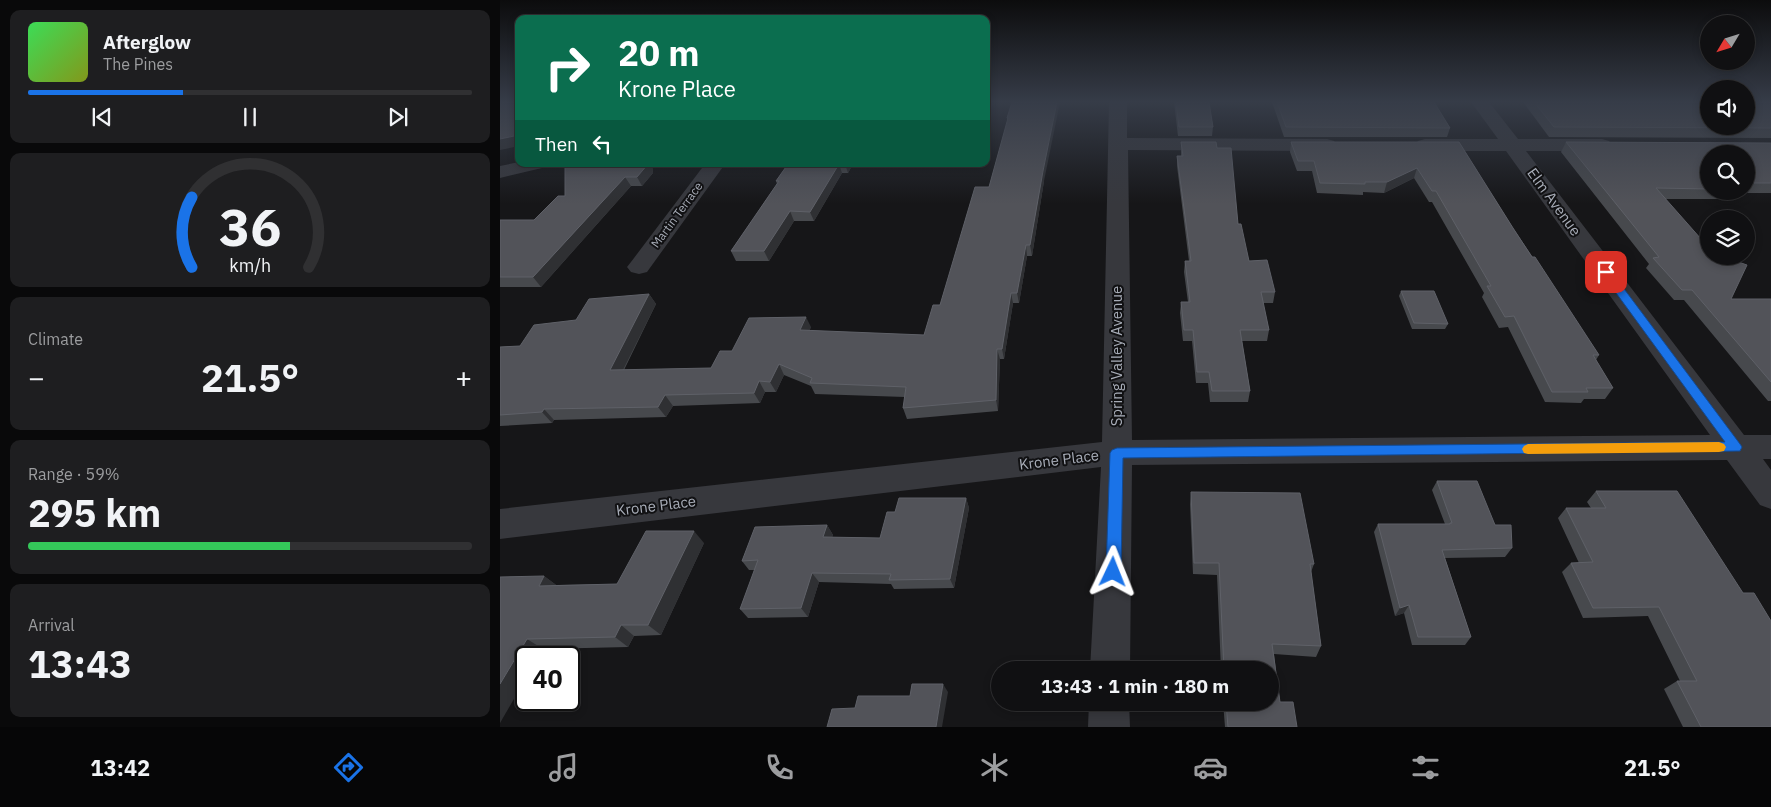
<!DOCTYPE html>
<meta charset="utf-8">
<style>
body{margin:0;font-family:"IBM Plex Sans",sans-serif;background:#1e1e20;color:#f1f3f6;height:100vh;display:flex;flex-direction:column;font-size:19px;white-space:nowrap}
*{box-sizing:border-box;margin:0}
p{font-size:16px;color:#9c9d9f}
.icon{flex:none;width:28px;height:28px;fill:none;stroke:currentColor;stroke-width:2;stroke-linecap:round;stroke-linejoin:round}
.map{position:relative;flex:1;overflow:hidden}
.details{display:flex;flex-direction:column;gap:10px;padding:10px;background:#09090a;width:500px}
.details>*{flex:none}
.banner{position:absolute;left:15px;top:15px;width:475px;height:152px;border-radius:10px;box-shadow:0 2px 8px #0003,0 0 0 1px #303032;background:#0b6e4f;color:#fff;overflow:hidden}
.needle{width:32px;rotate:232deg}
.buttons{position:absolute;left:1200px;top:15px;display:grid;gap:10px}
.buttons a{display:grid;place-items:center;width:55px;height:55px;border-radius:50%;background:#101012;box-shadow:0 2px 8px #0003,0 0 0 1px #303032;font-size:25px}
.speed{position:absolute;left:15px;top:646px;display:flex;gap:10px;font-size:25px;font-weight:700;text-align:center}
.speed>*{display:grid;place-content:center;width:65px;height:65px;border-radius:50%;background:#101012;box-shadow:0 2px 8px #0003,0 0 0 1px #303032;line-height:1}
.speed .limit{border:2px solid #111;border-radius:8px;background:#fff;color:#111}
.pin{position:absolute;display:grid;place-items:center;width:42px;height:42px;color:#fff;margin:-21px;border-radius:10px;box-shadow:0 2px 8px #0006}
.me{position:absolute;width:55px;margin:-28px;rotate:2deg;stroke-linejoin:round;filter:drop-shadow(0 0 4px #0008)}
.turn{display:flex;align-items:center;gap:18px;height:105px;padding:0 20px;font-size:22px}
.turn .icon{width:65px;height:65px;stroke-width:2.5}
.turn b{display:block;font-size:35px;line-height:42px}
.then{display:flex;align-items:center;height:48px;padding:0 20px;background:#0003;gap:10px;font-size:19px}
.big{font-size:38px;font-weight:700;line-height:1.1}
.details .widget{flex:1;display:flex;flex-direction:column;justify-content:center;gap:8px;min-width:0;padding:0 18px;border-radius:10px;background:#1e1e20}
.details .dial{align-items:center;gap:0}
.dial svg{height:130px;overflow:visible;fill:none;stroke:#303032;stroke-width:7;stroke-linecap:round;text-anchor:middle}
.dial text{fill:#f1f3f6;stroke:none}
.song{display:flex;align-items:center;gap:15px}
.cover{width:60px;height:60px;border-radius:8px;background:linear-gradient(135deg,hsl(130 70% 55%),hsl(70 70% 35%))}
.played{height:5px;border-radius:2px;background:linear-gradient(90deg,#1a73e8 35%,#303032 35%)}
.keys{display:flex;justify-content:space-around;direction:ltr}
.heat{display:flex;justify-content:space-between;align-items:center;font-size:28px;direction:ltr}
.charge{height:8px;border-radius:4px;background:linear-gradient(90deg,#34c759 59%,#303032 0)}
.trip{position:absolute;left:491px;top:661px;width:288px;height:50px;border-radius:25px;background:#101012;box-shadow:0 2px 8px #0003,0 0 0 1px #303032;font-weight:700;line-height:50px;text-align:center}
.tab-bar{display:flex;height:80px;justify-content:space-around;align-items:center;background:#060607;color:#9c9d9f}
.tab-bar .icon{width:35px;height:35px}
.tab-bar .current{color:#1a73e8}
.tab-bar b{font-size:22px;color:#f1f3f6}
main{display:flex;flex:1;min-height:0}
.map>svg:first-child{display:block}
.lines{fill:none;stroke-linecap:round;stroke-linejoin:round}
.minor{fill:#37383d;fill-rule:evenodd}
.wall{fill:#47494d;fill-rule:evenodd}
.shaded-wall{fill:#2f3033}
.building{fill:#525359;stroke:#5f6168}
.route{fill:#1a73e8;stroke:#114b97}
.slow{fill:#f59e0b}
.labels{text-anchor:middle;stroke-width:4;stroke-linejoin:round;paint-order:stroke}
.far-street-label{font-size:12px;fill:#a8adb8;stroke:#111113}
.street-label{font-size:15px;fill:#a8adb8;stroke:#111113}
</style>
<main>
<section class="details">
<div class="widget">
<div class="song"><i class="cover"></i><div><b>Afterglow</b><p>The Pines</p></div></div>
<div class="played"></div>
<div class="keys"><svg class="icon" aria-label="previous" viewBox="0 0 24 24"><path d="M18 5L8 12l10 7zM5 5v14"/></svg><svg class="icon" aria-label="pause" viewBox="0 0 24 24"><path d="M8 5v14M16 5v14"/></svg><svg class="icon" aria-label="next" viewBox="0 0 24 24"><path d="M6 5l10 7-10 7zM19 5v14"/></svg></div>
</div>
<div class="widget dial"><svg viewBox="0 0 100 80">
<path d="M14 69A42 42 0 1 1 86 69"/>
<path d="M14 69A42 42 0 0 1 14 26" stroke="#1a73e8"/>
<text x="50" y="56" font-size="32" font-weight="700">36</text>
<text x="50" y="72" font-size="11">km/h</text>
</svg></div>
<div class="widget"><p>Climate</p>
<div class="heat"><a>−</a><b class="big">21.5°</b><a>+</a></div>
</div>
<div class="widget"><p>Range · 59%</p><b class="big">295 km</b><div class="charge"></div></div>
<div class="widget"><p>Arrival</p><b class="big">13:43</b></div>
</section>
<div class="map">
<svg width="1271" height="727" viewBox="0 0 1271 727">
<rect width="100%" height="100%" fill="#161618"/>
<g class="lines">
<g class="minor">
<path d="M609,102H627V138L827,139L834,141L837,145L834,149L827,151L628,150L632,440L1210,435L1006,151H925L918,149L915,145L918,141L925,139H998L971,102H989L1018,139H1102L1109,141L1112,145L1109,149L1102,151H1026L1244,435H1271V459H1263L1271,470V509L1260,505L1227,460L632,465L630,670H590L601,467L0,539V509L602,442Z"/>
<path d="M19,162V164H45L42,168L0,178V166Z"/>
<path d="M205,164H225L147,272L139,274L131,272L127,267L131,262Z"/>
<path d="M589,702H629L630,727H588Z"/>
</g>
</g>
<g class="wall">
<path d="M512,102L544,181L532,256H527L519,303H513L504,359H500L498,411L407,419L403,408L405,397L315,394L311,386L284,375L276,392H265L260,403L173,406L166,417L54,420L52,423L0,426V347L20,346L76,320L149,294L156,304L124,370L211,368L232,351L311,327L309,331L424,335L440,305L489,187L507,123V118Z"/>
<path d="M674,102H709L713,127L712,136H678Z"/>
<path d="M772,102H934L950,128L947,137H784Z"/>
<path d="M1023,102H1271V138L1049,137Z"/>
<path d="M681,142L717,148L738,224L749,261L775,292L773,303H763L769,330L767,341H742L750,391L748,402H710L708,383H696L692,341H683L680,313L681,302H688L684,272L685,261H689L677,166V156H681Z"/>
<path d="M791,142H959L1013,228L1099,355L1096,360L1113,388L1105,399H1084L1081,403L1045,402L1008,327L999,328L982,297L984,293L932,202H929L914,178L884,193L863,192V195L817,193L812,171H797L790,152Z"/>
<path d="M1066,142L1271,143V193H1239L1234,199H1165L1231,299H1271V401H1268L1184,300H1174L1146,268L1149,264L1061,152ZM1209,154H1246V191H1209Z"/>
<path d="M65,164H152L153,173L142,186H131L41,287H0V220H34L65,196Z"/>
<path d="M288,164H353L348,173H342L314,221H294L269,261H236L231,251L277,184L276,181Z"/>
<path d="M901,291L948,324L945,329H912L899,296Z"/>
<path d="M937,481L995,525L1012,548L1005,557L945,558L971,637L965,645H912L904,613L895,616L874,532L878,524H945L932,490Z"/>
<path d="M1096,491L1271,727H1183L1164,689L1177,681H1180L1148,616L1083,618L1062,572L1071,563H1079L1058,518L1066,508H1091L1087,502Z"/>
<path d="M691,492L814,564L811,572L821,646L816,657L774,654L780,702L797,727H725L723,702H770V670H721L717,575L693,574L690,504Z"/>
<path d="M466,498L469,508L454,588L394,589L391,584L319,582L308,617L248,618L240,609L255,570H249L242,561L327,525L333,535L332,537L380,538L395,512Z"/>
<path d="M204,543L161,635L134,636L128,647L43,649L38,658H26L0,723L44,576L56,585L117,584Z"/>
</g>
<g class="shaded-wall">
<path d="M557,102H560L544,181L532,256L530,245L543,171Z"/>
<path d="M19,135V146L0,150V139Z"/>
<path d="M148,164H152L153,173L142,186L137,177Z"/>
<path d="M339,164L342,173L314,221L310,212Z"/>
<path d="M345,164H353L348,173Z"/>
<path d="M917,168L914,178L884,193L887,182Z"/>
<path d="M125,177L131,186L41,287L33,277Z"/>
<path d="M290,211L294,221L269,261L264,251Z"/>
<path d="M526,245L527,256L519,303L517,293Z"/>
<path d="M511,293L513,303L504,359L502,349Z"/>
<path d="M149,294L156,304L118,380L110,370Z"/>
<path d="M306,317L311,327L305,341L300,330Z"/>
<path d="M497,349L500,359L498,411L496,400Z"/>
<path d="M279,364L284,375L276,392L270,382Z"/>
<path d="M259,381L265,392L260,403L254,393Z"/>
<path d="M165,395L173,406L166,417L158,407Z"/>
<path d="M44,409L54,420L52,423L42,412Z"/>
<path d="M466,498L469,508L454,588L450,579Z"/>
<path d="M327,525L333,535L329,547L323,537Z"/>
<path d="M194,531L204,543L161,635L148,625Z"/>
<path d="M312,573L319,582L308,617L301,608Z"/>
<path d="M44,576L59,587L39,586Z"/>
<path d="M909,605L904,613L895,616L900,608Z"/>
<path d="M121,625L134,636L128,647L115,637Z"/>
<path d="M27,639L43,649L38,658H26V678L0,723V684Z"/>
<path d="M443,684L448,692L442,727H436Z"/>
</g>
<g class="building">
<path d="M0,102H19V135L0,139Z"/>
<path d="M512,102H557L543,171L530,245H526L517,293H511L502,349H497L496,400L403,408L406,387L310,383L312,378L279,364L270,382L259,381L254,393L165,395L158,407L44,409L42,412L0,415V347L20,346L34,325L76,320L89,299L149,294L110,370L211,368L220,351H232L249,318L306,317L300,330L424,335L433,305H440L475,187H489L508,118H507Z"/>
<path d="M676,102H709L713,127H679Z"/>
<path d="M777,102H934L950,128L786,127Z"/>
<path d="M1034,102H1209V126H1246V102H1271V128L1054,127Z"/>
<path d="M681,142H716L717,148H731L738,224H741L749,261L767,260L775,292H761L769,330H740L750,391H712L709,372H697L693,330H684L681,302H690L685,261H691L677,156H683Z"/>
<path d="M791,142H959L1013,228L1032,257H1035L1099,355H1093L1113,388H1086L1088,392H1052L1014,316L1005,317L987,286H991L936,191H932L917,168L887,182H865V184L820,183L814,161H798Z"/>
<path d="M1066,142L1271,143V183H1246V154H1209V189L1156,188L1209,248V256H1227L1230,259L1247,265L1231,299H1271V382L1192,290H1182L1153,258L1159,257Z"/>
<path d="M65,164H148L137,177H125L33,277H0V220H34L58,196H65Z"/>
<path d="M288,164H339L310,212L290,211L264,251H231L279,181H276Z"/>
<path d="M901,291H934L948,324L914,323Z"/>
<path d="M937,481H977L995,525H1011L1012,548L942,550L971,637H918L909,605L900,608L878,524H950V523H952Z"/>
<path d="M1096,491H1177L1243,593H1254L1271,621V727H1201L1177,681H1197L1159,607L1093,608L1071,563L1093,562L1066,508H1106Z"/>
<path d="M691,492L800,493L814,564H810L821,646L772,644L780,702H793L797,727H728L726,702H770V670H724L719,563H694Z"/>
<path d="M399,498H466L450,579L389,580L391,574L312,573L301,608L240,609L258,560L242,561L255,527L327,525L323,537L380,538L387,512H395Z"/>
<path d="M146,531H194L148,625H121L115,637L27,639L0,684V577L44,576L39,586L117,584Z"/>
<path d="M412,684H443L436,727H327L332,709L355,708L358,696H410Z"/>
</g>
<linearGradient id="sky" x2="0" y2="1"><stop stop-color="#0c0c0d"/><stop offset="0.5" stop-color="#363c48"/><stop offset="1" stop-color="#363c48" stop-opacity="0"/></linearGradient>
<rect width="1271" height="204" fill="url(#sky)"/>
<path class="route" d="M1106,269L1110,270L1240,444L1242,447L1240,451L623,458L621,572L619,576L613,578L608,576L606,572L610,453L612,450L617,448L1225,442L1103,275V270Z"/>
<path class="slow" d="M1219,442L1224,444L1226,447L1224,451L1219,452L1028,454L1024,453L1022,449L1024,446L1028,444Z"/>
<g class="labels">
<g class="far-street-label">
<text transform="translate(177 215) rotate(-54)" y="4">Martin Terrace</text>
</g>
<g class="street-label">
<text transform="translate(1054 202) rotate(54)" y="5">Elm Avenue</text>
<text transform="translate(617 356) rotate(-90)" y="5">Spring Valley Avenue</text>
<text transform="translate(559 460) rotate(-7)" y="5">Krone Place</text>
<text transform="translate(156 506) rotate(-7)" y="5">Krone Place</text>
</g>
</g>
</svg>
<div class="buttons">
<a><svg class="needle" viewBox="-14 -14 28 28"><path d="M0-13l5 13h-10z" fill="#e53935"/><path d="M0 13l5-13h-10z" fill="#9c9d9f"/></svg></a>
<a><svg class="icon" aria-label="sound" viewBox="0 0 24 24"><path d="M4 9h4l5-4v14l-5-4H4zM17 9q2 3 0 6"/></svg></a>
<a><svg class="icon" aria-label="search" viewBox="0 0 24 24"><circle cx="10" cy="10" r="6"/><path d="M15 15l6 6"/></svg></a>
<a><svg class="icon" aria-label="layers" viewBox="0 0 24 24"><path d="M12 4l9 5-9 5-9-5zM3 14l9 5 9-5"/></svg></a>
</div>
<div class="speed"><div class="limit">40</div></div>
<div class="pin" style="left:1106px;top:272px;background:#d93025"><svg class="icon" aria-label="arrive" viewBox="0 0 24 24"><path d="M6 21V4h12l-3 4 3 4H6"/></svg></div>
<svg class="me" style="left:613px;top:572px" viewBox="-20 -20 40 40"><path d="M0-17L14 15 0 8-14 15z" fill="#1a73e8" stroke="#fff" stroke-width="4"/></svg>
<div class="trip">13:43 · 1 min · 180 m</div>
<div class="banner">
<div class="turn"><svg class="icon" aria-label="right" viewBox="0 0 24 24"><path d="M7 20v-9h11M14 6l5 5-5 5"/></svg><div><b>20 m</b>Krone Place</div></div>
<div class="then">Then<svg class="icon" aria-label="left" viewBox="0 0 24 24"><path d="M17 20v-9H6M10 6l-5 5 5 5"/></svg></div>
</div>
</div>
</main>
<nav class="tab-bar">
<b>13:42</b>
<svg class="icon current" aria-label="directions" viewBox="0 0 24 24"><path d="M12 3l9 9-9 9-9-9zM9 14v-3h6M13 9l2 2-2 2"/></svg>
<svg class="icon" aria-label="music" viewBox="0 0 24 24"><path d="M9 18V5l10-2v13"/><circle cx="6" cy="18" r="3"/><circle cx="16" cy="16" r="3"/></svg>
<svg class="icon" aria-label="phone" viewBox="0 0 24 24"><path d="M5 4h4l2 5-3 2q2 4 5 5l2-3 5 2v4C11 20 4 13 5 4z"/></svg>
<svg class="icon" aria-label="climate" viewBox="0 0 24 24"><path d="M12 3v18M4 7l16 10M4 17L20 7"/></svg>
<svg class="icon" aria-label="car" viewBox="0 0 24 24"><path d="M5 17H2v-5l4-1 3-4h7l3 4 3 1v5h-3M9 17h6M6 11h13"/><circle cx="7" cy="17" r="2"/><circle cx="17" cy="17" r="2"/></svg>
<svg class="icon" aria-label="filters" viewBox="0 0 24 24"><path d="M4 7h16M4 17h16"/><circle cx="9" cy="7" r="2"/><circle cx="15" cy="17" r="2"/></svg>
<b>21.5°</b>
</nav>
